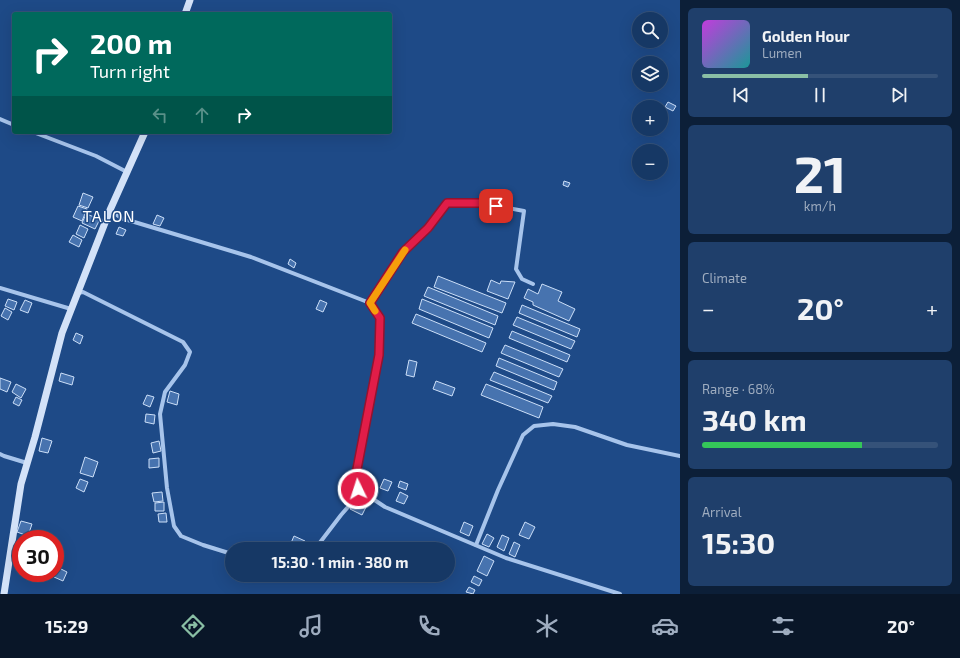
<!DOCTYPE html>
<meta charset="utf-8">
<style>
body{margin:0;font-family:"Exo 2",sans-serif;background:#1f3f6b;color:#f1f3f6;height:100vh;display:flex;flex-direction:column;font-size:15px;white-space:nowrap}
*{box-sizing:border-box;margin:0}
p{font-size:13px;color:#9eacbf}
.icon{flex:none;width:22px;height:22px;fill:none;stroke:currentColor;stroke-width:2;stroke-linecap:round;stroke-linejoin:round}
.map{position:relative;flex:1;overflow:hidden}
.sheet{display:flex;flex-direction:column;gap:8px;padding:8px;background:#0c1f38;width:280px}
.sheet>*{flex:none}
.banner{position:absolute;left:12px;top:12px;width:380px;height:122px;border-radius:4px;box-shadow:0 4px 16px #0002,0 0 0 1px #355279;background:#00695c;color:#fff;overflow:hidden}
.controls{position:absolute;left:632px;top:12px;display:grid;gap:8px}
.controls a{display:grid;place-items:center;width:36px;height:36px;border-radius:50%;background:#163865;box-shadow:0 4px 16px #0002,0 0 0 1px #355279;font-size:20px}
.speed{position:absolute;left:12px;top:530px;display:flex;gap:8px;font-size:20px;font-weight:700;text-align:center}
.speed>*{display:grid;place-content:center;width:52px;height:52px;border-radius:50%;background:#163865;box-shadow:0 4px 16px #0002,0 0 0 1px #355279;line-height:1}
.speed .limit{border:6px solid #d22;background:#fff;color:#111}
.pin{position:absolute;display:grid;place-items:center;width:34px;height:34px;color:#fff;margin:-17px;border-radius:8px;box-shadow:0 2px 6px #0006}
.me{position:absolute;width:44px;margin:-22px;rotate:356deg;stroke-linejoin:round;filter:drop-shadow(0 0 3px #0008)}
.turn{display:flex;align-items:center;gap:14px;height:84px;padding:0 12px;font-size:18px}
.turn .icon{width:52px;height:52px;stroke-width:2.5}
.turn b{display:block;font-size:28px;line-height:34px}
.lanes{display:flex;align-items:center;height:38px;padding:0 12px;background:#0003;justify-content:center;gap:20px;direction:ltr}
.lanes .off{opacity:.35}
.big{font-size:30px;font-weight:700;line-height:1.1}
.sheet .tile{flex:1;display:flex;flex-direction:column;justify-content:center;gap:6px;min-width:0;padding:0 14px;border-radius:6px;background:#1f3f6b}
.sheet .dial{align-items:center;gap:0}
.dial b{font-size:52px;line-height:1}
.song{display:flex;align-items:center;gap:12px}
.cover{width:48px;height:48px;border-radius:6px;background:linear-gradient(135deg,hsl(290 70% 55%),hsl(180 70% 35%))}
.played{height:4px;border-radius:2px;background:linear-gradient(90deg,#8abfa5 45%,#355279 45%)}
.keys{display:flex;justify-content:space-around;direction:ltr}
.heat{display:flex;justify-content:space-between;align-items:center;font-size:22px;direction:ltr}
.charge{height:6px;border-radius:3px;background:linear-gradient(90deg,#34c759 68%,#355279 0)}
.trip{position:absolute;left:225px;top:542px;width:230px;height:40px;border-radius:20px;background:#163865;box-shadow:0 4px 16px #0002,0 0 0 1px #355279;font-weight:700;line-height:40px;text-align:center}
.tabs{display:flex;height:64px;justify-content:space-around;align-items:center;background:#091628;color:#9eacbf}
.tabs .icon{width:28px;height:28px}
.tabs .active{color:#8abfa5}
.tabs b{font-size:18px;color:#f1f3f6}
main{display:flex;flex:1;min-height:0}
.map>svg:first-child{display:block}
.building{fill:#4773af;stroke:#ccdff8}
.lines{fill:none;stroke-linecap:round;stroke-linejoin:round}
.street{stroke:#a7c4eb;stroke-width:4}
.secondary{stroke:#d3e2f8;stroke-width:7}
.route-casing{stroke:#92132f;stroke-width:10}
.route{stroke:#e11d48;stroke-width:7}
.slow{stroke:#f59e0b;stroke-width:7}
.labels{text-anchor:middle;stroke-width:3;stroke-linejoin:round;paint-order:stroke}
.quarter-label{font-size:16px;letter-spacing:1px;fill:#fff;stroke:#1e4a87}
</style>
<main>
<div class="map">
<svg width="680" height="594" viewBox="0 0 680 594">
<rect width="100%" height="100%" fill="#1e4a87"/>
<g class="building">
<path d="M668,102L676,106L673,111L665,107Z"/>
<path d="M564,181L570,183L568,187L563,185Z"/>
<path d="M83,193L93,197L88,208L79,205Z"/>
<path d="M78,206L87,209L82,221L73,217Z"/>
<path d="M86,214L100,219L95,229L82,223Z"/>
<path d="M157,215L164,218L160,226L153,224Z"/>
<path d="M80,225L88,229L84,238L76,234Z"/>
<path d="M119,227L126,230L123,236L116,234Z"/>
<path d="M73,235L82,240L79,247L69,242Z"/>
<path d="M290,259L296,263L294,268L288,264Z"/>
<path d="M438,276L506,303L502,313L434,287Z"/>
<path d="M491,280L500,284L501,281L515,282L508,299L487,291Z"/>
<path d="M542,284L562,292L558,301L575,309L569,321L533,305V302L524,298L528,289L538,294Z"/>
<path d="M428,287L498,316L495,325L424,296Z"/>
<path d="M8,299L17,302L14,310L5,306Z"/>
<path d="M422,299L493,328L489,338L419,309Z"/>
<path d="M25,300L32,303L28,313L20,310Z"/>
<path d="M320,300L327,303L323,312L316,309Z"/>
<path d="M522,305L580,329L577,337L519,313Z"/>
<path d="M5,308L12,312L8,320L1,316Z"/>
<path d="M416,314L486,343L482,352L412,323Z"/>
<path d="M517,317L575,341L571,349L513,325Z"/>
<path d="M512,331L570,355L567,362L509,338Z"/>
<path d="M76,333L83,336L80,344L73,340Z"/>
<path d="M505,345L563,369L559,377L501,353Z"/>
<path d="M499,358L557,382L554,390L496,366Z"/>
<path d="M409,360L417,362L414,377L406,375Z"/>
<path d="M494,372L552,396L548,403L490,380Z"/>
<path d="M61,373L74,377L72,385L59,381Z"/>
<path d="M0,378L11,382L7,392L0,389Z"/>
<path d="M436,381L455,388L452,396L433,389Z"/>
<path d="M16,384L26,389L21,398L12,392Z"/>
<path d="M486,384L543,407L539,418L481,395Z"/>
<path d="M170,391L179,394L177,405L167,402Z"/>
<path d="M147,395L154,397L150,407L143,404Z"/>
<path d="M16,397L22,400L19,406L13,403Z"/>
<path d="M146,414L155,415L154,424L145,422Z"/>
<path d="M42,438L52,441L48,453L39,451Z"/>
<path d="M159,441L161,451L153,453L151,443Z"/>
<path d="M85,457L98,462L93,477L80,473Z"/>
<path d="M159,458V467L149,468V459Z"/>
<path d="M80,479L88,482L84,492L76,488Z"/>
<path d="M384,479L392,482L388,491L380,488Z"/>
<path d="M400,481L408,484L406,490L398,487Z"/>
<path d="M162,492L163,501L154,502L152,493Z"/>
<path d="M400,492L408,496L404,504L396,501Z"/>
<path d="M354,501L366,507L362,515L350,509Z"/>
<path d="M164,502V511H155V503Z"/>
<path d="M166,513L167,522H159L158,514Z"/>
<path d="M21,521L32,524L28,536L17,532Z"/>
<path d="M464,522L473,526L469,536L460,532Z"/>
<path d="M525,522L535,527L529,539L519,535Z"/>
<path d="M487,534L494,538L489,547L482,544Z"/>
<path d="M502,535L509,538L504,551L497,547Z"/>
<path d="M294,536L305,541L302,548L291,543Z"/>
<path d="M514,542L520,545L515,557L509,554Z"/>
<path d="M20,546L21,557L20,558L14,554Z"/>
<path d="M484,556L494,561L487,576L477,571Z"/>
<path d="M59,568L67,572L63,581L54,577Z"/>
<path d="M474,576L482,580L479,586L471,582Z"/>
<path d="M469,587L475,590L473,594L466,592Z"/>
</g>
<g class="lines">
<g class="street">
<path d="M0,119L14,125"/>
<path d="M33,132L96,156L127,172"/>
<path d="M110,210L121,218L251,257L370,303L380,318L379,355L357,469L358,489L385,507L506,558L620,594"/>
<path d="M0,288L71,309"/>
<path d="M78,293L83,292L183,342L190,352L185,365L165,392L160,414L167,488L174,526L181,536L203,545L232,554"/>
<path d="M370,303L403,252L428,228L447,203H482L524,211L516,269L522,279L533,284"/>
<path d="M0,454L4,456L27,463"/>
<path d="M476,545L498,490L523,435L534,426L553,424L575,427L627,445L680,456"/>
<path d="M315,549L341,515L362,491"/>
</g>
<g class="secondary">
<path d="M185,14L190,0"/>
<path d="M4,594L21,484L35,437L62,333L110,210L145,132"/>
</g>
</g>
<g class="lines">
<defs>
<path id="route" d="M358,489L357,469L379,355L380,318L370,303L403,252L428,228L447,203H482L496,206"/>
</defs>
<use href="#route" class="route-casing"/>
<use href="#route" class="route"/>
<path class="slow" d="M375,311L370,303L405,250"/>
</g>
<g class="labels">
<g class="quarter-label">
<text x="109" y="222">TALON</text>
</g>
</g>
</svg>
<div class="controls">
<a><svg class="icon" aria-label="search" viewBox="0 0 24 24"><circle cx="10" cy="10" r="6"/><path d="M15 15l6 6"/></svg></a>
<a><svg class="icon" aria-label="layers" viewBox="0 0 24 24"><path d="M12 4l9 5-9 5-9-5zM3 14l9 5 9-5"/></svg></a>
<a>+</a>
<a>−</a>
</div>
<div class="speed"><div class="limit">30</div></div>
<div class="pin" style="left:496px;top:206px;background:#d93025"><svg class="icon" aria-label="arrive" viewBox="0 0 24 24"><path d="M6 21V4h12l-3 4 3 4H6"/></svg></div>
<svg class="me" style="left:358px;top:489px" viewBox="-20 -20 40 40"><circle r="17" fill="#e11d48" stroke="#fff" stroke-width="3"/><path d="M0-11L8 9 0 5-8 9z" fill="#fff"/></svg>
<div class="trip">15:30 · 1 min · 380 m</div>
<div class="banner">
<div class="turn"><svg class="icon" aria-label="right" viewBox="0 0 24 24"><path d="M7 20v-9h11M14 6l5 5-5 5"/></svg><div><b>200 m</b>Turn right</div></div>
<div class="lanes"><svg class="icon off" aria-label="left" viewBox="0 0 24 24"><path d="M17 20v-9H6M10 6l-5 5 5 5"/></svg><svg class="icon off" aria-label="ahead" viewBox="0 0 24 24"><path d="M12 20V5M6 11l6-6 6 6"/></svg><svg class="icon" aria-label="right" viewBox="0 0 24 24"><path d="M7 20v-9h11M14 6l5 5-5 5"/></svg></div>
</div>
</div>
<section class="sheet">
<div class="tile">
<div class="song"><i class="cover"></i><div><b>Golden Hour</b><p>Lumen</p></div></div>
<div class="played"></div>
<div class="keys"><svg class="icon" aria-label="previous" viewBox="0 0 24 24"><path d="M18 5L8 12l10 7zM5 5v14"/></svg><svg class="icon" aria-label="pause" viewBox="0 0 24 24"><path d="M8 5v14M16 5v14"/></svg><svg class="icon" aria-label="next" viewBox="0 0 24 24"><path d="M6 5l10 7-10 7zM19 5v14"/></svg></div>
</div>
<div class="tile dial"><b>21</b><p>km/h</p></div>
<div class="tile"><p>Climate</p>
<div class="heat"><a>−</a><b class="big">20°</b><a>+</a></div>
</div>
<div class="tile"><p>Range · 68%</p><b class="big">340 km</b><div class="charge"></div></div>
<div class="tile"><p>Arrival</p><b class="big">15:30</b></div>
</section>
</main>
<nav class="tabs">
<b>15:29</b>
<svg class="icon active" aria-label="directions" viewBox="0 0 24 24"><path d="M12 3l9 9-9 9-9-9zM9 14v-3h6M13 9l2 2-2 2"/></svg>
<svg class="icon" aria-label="music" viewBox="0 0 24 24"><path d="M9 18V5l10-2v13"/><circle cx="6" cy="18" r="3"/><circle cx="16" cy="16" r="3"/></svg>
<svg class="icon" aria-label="phone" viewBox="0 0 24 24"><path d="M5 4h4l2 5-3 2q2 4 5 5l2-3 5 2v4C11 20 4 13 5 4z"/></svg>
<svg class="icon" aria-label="climate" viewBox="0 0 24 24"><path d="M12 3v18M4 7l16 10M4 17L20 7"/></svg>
<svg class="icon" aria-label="car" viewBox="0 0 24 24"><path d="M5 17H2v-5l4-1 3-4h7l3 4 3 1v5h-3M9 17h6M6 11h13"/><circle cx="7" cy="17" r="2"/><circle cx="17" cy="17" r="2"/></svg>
<svg class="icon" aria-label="filters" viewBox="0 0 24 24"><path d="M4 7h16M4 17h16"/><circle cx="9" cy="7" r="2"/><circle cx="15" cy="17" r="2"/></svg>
<b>20°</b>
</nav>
